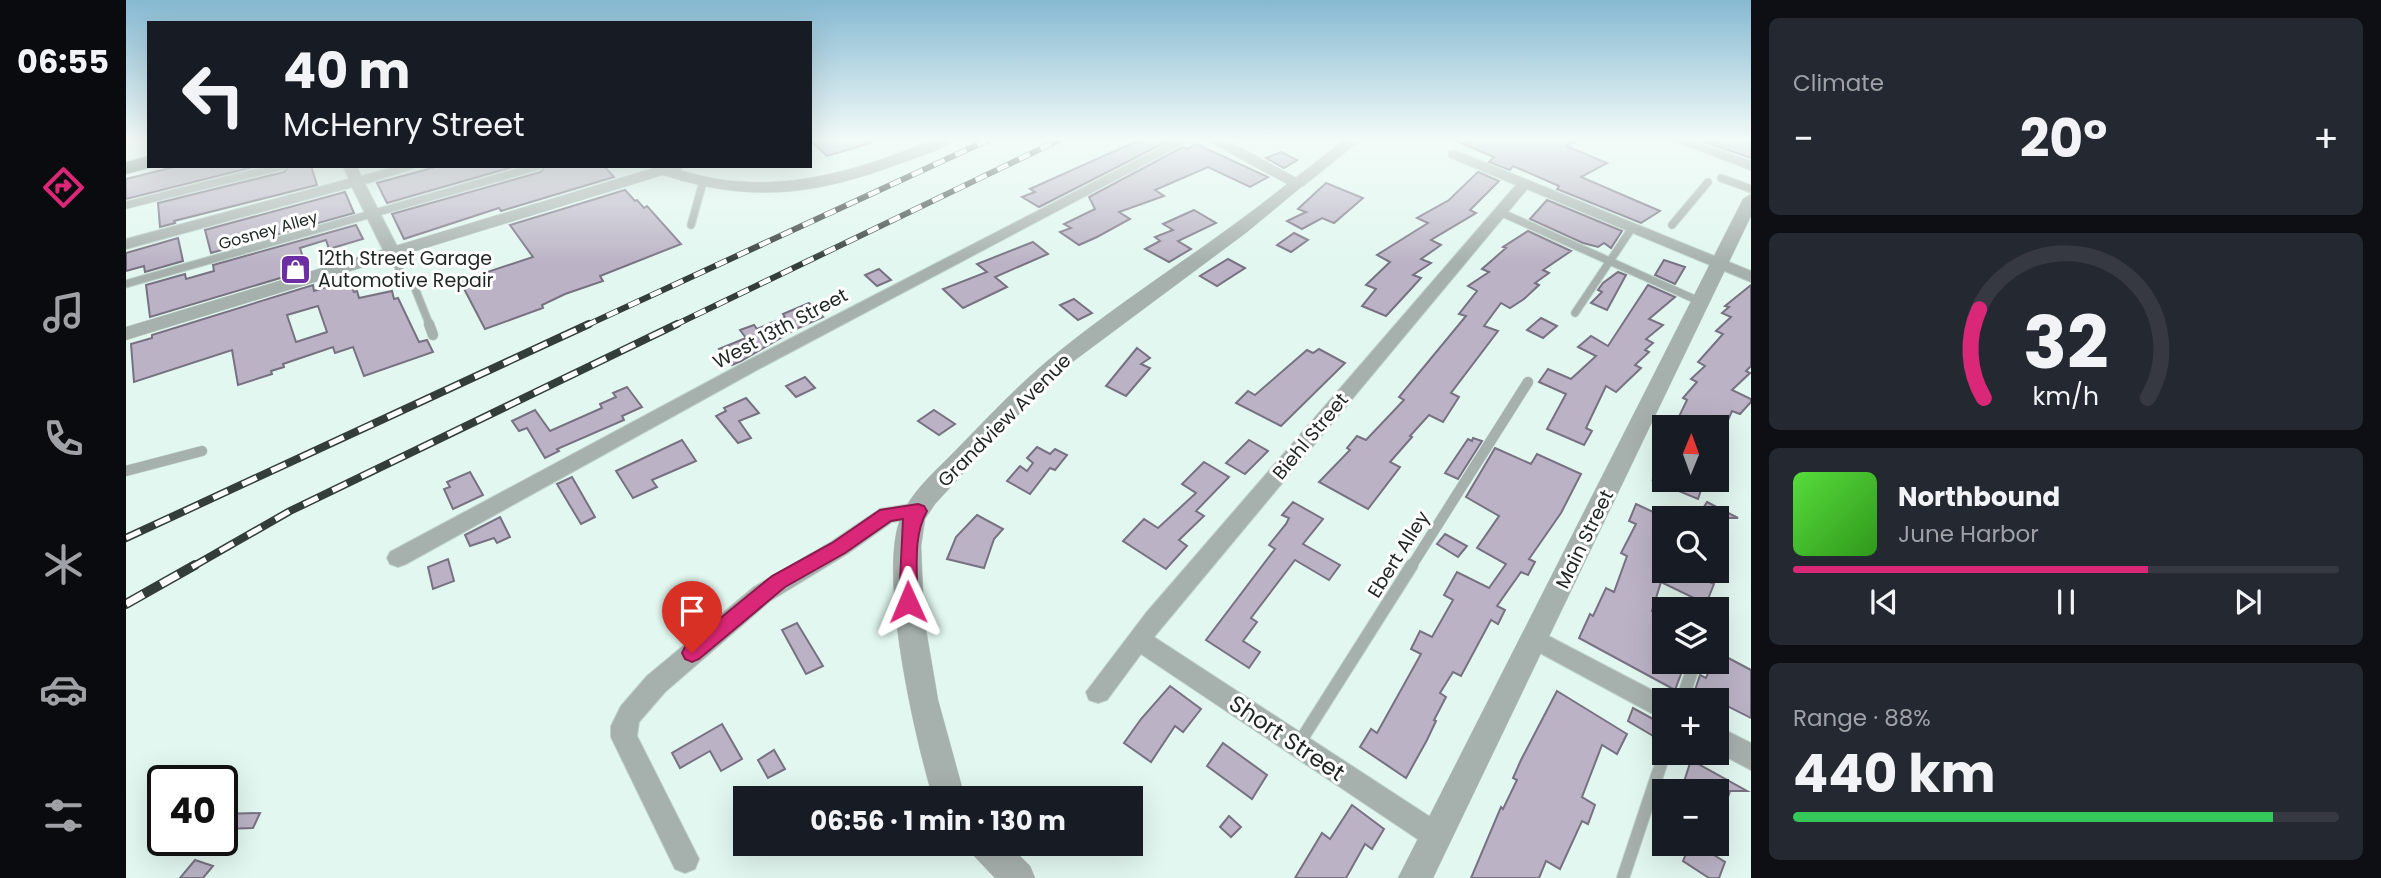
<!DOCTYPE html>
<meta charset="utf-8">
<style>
body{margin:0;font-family:Poppins,sans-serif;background:#242831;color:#f1f3f6;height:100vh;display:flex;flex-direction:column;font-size:26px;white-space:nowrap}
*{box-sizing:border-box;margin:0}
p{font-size:23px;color:#9ea1a6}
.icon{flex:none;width:38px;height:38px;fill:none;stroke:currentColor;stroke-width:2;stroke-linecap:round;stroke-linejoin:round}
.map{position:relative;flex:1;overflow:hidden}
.side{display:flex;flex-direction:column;gap:18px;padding:18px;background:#0d0f14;width:630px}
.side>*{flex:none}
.hud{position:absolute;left:21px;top:21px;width:665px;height:147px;border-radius:0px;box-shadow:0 7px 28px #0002;background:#171b24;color:#f1f3f6;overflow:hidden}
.needle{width:46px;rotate:1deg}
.buttons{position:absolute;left:1526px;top:415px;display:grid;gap:14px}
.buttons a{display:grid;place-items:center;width:77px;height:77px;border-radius:0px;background:#171b24;box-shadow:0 7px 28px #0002;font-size:35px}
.speed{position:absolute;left:21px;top:765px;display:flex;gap:14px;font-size:35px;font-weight:700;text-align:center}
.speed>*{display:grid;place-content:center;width:91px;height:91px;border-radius:50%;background:#171b24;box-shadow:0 7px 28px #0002;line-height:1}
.speed .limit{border:4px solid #111;border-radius:10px;background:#fff;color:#111}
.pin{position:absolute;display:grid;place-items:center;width:60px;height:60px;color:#fff;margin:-72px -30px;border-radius:50% 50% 50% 0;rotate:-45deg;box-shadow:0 0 7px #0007}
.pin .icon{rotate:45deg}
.me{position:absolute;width:77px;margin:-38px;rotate:359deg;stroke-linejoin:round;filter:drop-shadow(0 0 5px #0008)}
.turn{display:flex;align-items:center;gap:24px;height:147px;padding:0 21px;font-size:32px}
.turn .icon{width:91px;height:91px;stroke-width:2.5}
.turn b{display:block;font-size:49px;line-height:60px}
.big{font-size:52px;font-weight:700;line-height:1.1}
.side .widget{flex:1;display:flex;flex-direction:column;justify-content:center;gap:10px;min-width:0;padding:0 24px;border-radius:10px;background:#242831}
.side .dial{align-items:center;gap:0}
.dial svg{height:182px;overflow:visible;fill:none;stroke:#363941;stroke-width:7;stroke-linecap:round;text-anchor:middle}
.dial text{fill:#f1f3f6;stroke:none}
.song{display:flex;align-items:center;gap:21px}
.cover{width:84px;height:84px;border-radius:10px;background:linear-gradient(135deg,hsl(110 70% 55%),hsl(110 70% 35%))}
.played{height:7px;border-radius:4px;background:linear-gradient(90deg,#db2777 65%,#363941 65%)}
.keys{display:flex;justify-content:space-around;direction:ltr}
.heat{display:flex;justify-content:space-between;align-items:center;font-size:38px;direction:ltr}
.charge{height:10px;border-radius:5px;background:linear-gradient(90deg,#34c759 88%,#363941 0)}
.trip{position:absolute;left:607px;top:786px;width:410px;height:70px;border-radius:0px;background:#171b24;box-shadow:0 7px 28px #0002;font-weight:700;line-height:70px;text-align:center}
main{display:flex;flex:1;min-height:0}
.tab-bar{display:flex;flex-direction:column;width:126px;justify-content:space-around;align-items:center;background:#090b0e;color:#9ea1a6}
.tab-bar .icon{width:49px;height:49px}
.tab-bar .on{color:#db2777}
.tab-bar b{font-size:32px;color:#f1f3f6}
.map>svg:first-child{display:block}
.building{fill:#bbb3c5;stroke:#787181;stroke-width:2;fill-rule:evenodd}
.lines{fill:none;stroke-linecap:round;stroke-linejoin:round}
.service-far2-casing{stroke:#bed1ca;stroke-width:9}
.service-far1-casing{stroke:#bed1ca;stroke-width:11}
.service-casing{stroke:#bed1ca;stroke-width:14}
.minor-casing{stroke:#bed1ca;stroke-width:2}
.tertiary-casing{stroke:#bed1ca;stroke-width:1}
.primary-casing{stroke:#bed1ca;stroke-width:2}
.service-far2{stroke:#a6b0ac;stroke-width:7}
.service-far1{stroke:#a6b0ac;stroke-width:10}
.service{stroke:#a6b0ac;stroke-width:12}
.minor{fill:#a6b0ac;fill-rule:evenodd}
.tertiary{fill:#a6b0ac;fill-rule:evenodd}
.primary{fill:#687973;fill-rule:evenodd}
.rail-far2-casing{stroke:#333d39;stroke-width:6}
.rail-far1-casing{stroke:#333d39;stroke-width:8}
.rail-casing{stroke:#333d39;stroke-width:10}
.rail-far2{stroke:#fff;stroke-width:4.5;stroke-dasharray:12;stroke-linecap:butt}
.rail-far1{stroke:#fff;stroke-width:5;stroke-dasharray:16;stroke-linecap:butt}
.rail{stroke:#fff;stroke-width:7;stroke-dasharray:20;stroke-linecap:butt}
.route{fill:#db2777;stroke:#8e194d;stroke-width:2}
.labels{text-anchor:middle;stroke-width:6;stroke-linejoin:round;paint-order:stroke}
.far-street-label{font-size:16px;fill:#1e2623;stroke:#fff}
.poi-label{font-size:19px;fill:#1e2623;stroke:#fff;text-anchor:start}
.street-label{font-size:19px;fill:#1e2623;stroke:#fff}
.near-street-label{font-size:23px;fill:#1e2623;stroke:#fff}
</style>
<main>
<nav class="tab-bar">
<b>06:55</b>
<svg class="icon on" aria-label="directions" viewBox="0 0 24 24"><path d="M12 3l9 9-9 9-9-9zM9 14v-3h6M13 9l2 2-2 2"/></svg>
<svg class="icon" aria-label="music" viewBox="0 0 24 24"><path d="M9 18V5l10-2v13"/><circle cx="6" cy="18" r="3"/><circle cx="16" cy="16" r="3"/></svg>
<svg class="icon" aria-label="phone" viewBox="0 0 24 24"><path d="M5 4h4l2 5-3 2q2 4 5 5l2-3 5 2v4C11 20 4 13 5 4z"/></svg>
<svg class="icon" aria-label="climate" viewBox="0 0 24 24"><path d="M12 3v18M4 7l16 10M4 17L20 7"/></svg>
<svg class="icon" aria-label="car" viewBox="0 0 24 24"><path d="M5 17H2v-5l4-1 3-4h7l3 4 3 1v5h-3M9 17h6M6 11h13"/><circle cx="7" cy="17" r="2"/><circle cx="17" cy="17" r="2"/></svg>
<svg class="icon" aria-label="filters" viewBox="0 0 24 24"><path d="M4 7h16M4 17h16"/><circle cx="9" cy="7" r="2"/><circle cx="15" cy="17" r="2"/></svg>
</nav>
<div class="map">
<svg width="1625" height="878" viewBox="0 0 1625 878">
<rect width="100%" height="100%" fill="#e1f7ef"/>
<g class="building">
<path d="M684,140H744L745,143L701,156Z"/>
<path d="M1013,140H1044L913,207L896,197L909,192L904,189Z"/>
<path d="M1328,140H1452L1440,146L1481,163L1455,177L1534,211L1515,223L1431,189L1433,186L1387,166L1384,170L1363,162L1368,157Z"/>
<path d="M1573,140H1625V158Z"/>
<path d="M1070,144L1142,177L1124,187L1082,167L1029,190L1038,196L993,212L1004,219L971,237L953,245L934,232L945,228L938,224L969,209L963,197L1057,147L1061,149Z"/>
<path d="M1155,152L1171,160L1158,168L1140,158Z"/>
<path d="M52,166H131L0,199V179Z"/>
<path d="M163,166H185L191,185L48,221L49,223L34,227L32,203L158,172Z"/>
<path d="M313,166H390L261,203L251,183Z"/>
<path d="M419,166H478L488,177L375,211L373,208L278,239L266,214L415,172Z"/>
<path d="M1352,172L1373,181L1344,210L1350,213L1305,240L1315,245L1295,259L1305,263L1287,275L1295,278L1284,290L1260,316L1236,306L1250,289L1240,285L1264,262L1251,255L1302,223L1291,218L1323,200Z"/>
<path d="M1200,183L1237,198L1208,223L1196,218L1176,229L1161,221L1180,212L1172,209Z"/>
<path d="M499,190L509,201L511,200L518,208L521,206L555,244L474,276L477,281L439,294L416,305L417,308L359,329L334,281L407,257L384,225Z"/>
<path d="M219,192L228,213L85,253L79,230Z"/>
<path d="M1421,200L1496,231L1485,248L1478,243L1472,247L1457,243L1404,219Z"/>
<path d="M1068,210L1090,223L1052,241L1065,249L1043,262L1019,249L1034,241L1029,237L1047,230L1037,224Z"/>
<path d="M230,225L237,239L203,249L200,240L174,248L181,270L24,317L20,285L59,274L60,279L88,271L87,265Z"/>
<path d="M1402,231L1445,251L1417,270L1423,273L1409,283L1413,285L1398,299L1384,308L1375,303L1358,326L1372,331L1325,393L1333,397L1317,422L1303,415L1284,436L1286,437L1264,462L1274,467L1242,509L1193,482L1224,450L1221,448L1231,436L1240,440L1278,400L1273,397L1340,316L1333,314L1351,291L1342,286L1363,272L1356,269L1380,248L1377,247Z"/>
<path d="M1168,233L1182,240L1165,252L1151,245Z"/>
<path d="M52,238L57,261L19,272L18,266L0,271V253Z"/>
<path d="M907,242L922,254L869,277L881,287L837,308L817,289L861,272L851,264Z"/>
<path d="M1102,259L1119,268L1091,286L1074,276Z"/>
<path d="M1538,260L1559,267L1549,284L1529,275Z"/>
<path d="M753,269L765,280L751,286L739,275Z"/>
<path d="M1492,272L1500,275L1481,310L1465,303L1476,292L1472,290L1477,283Z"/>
<path d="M223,280L228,292L231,291L233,298L266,291L268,299L272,298L293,342L301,340L307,352L238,376L227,347L209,353L207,347L157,364L158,367L145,371L146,374L112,385L106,350L8,382L5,344L26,338V335L187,285L188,291ZM192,306L201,332L170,342L161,315Z"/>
<path d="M1522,285L1549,297L1523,319L1537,325L1520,339L1527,343L1519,350L1523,352L1509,365L1515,368L1490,392L1480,386L1460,428L1466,431L1458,445L1421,429L1440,394L1413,382L1422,369L1445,379L1470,356L1452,347L1465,336L1482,346Z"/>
<path d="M1625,285V366L1620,371L1624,373L1606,390L1625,399V402L1614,414L1606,411L1599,427H1548L1561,400L1557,398L1571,382L1565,379L1579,366L1572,362L1597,334L1590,331L1605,317L1596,313L1603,307L1599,306Z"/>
<path d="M948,299L966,313L952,320L934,305Z"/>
<path d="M683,303L697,317L670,329L615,361L606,365L593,349L620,338L614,330L628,325L631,329L659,317L657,314Z"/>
<path d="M1415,318L1431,326L1417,338L1401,330Z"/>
<path d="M1011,348L1024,358L1015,364L1024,368L1000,396L980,386Z"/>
<path d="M1193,349L1219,363L1155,426L1110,403L1122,391L1129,395L1181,350L1187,353Z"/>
<path d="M679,377L689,388L670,397L660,386Z"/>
<path d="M501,387L516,407L496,416L498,420L431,449L433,451L419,458L401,428L393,431L386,421L409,410L424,431L476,408L474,404L490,397L487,393Z"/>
<path d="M620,398L633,413L613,421L625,438L612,443L590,416L600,411L598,408Z"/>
<path d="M808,410L829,424L813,435L792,421Z"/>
<path d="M1347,438L1356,441L1332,479L1319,473L1342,439L1346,441Z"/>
<path d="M556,440L570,461L526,480L531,487L507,498L490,471Z"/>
<path d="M1123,440L1142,451L1119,474L1100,463Z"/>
<path d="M911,447L924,454L929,449L941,455L929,470L924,468L904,494L881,481L894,466L901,471L907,463L901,458Z"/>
<path d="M1369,448L1405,464L1411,454L1455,474L1435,513L1403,559L1409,562L1402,575L1395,572L1371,606L1379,610L1372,624L1365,620L1335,676L1327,672L1314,693L1320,697L1308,720L1310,721L1301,740L1280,778L1234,747L1245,729L1251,733L1295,654L1285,649L1294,631L1306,637L1327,600L1318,595L1331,572L1363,588L1380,564L1351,548L1373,516L1340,497Z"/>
<path d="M1078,462L1103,477L1070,511L1078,516L1053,540L1061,546L1040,569L997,541L1018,519L1032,528L1070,493L1056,484Z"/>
<path d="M344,472L357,495L327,509L318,489L324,487L321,482Z"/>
<path d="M446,477L469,517L455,524L431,484Z"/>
<path d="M1526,480H1567L1577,484L1572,499Z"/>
<path d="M1167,502L1197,519L1177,544L1214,565L1203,580L1169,560L1125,618L1131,622L1117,641L1134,652L1123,668L1080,640L1149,549L1143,545L1160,524L1163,518L1156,515Z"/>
<path d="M1581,502L1612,518H1571Z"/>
<path d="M1510,504L1538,517V570H1560L1588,584L1580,604L1535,582L1526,611L1538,618V623L1527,650L1538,656V662H1549L1558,666L1549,690L1453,638L1464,614L1467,616L1480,588L1488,592L1501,556L1495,553L1510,524L1503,521Z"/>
<path d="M851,515L877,529L868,539L858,568L821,559L830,537Z"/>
<path d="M374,517L384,537L371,543L368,538L344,546L339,535Z"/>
<path d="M1319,534L1341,546L1332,557L1311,544Z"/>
<path d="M322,559L328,581L307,589L302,567Z"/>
<path d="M671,623L697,666L680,674L656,630Z"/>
<path d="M1591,652L1625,670V718L1569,690L1574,675L1580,678L1587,662H1591Z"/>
<path d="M1044,686L1075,709L1057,732L1049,726L1025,762L998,743L1015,719Z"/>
<path d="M1431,691L1501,734L1491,754L1476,745L1456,797L1469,805L1462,824L1456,821L1434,869L1420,861L1413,878H1345L1375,807L1377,809L1391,780L1387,778L1395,760Z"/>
<path d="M1507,708L1538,725L1534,740L1502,721Z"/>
<path d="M596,724L616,759L595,771L584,751L554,768L546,753Z"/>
<path d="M1097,743L1141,775L1126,799L1081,766Z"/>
<path d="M648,750L659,769L642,778L632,760Z"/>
<path d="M1565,760L1621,791H1604L1594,822H1591V791H1555Z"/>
<path d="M1226,805L1258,829L1246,849L1239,844L1220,878H1169L1196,833L1204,839Z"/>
<path d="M134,813L127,828L96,829V814Z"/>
<path d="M1103,816L1115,827L1105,837L1094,827Z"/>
<path d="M1564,844H1570L1599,862L1593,878H1583L1557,861Z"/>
<path d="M69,860L87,866L77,878H54Z"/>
</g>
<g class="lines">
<defs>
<g id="service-far2">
<path d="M1595,178L1625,189"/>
<path d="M0,205L157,166"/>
<path d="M1374,212L1575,302"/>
<path d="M565,225L577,182"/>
<path d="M1546,225L1582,182"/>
<path d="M266,252L274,271L288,286L304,326"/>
<path d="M0,284L413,166"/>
<path d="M1449,313L1506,228"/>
</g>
<g id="service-far1">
<path d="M303,324L307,335"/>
<path d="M0,471L76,451"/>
<path d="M1285,567L1402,382"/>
</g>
<g id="service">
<path d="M1556,700L1569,662"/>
<path d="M1172,745L1286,565"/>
<path d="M1497,878L1539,752"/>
</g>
<g id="minor">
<path d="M1049,140H1065L629,371L280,564L272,567L264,564L261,558L264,552L617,363Z"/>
<path d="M1219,140H1234L1177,186H1167V180Z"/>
<path d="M1546,140H1564L1625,161V170Z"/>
<path d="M1328,150L1625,271V282L1401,189L1028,637L1318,826L1322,836L1318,846L1308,850L1015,654L981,700L972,703L963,700L960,692L1020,613L1390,185L1323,157V151Z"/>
<path d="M217,166H231L235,176L272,166H295L239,184L274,252L271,255L266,257L258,252L226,187L0,249V239L223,179Z"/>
<path d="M792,503L799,505L802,511L799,517L766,522L721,554L644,601L539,692L513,722L511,736L573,859L569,869L559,873L549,869L485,737V726L495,706L521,676L628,587L705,542L754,509Z"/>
<path d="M1409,629L1545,700H1538V720L1401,646L1397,639L1401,632Z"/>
<path d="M1591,726L1625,743V770L1591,752Z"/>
</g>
<g id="tertiary">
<path d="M806,140H826C815,151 792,157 778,162C691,195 627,204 537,175L0,340V327L531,167L559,166L554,170C642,198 723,174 806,140Z"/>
<path d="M1083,140H1101L1180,183L1121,232L945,363L875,432L809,504L799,519L795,546L798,618L812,700L839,798H807C789,738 751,574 775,517C786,490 812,469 832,448C864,415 895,382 931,353C1005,293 1087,244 1161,184L1085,143Z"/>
<path d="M1625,194V216L1307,878H1272L1617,199Z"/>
<path d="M844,844H882L904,866L909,878H869L848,856Z"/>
</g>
<path id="primary" d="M23,156V166H30L0,174V162Z"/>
</defs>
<use href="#service-far2" class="service-far2-casing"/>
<use href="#service-far1" class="service-far1-casing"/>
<use href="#service" class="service-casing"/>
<use href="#minor" class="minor-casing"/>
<use href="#tertiary" class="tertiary-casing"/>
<use href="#primary" class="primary-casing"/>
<use href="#service-far2" class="service-far2"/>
<use href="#service-far1" class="service-far1"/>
<use href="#service" class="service"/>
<use href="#minor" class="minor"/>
<use href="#tertiary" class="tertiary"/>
<use href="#primary" class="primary"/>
<defs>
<g id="rail-far2">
<path d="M459,326L862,140"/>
<path d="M547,326L933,140"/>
</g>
<g id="rail-far1">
<path d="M0,538L463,324"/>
<path d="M66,567L164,511L551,324"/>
</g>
<path id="rail" d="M0,604L69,565"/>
</defs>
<use href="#rail-far2" class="rail-far2-casing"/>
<use href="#rail-far1" class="rail-far1-casing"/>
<use href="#rail" class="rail-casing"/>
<use href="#rail-far2" class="rail-far2"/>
<use href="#rail-far1" class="rail-far1"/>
<use href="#rail" class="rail"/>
</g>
<linearGradient id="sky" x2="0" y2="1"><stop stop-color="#86b9d2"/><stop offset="0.53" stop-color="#f2fbf8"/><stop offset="1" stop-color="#f2fbf8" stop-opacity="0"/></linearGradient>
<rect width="1625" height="263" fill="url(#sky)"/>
<path class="route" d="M792,504L798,506L801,511C786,537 792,572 791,602L789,607L782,610L775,607L773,602L777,519L765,521L719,553L659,587L573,659L566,662L559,659L556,653L559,647L646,576L706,543L754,510Z"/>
<defs>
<symbol id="shop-square" viewBox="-11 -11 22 22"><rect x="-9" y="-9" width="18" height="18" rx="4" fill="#6e2ea3" stroke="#fff"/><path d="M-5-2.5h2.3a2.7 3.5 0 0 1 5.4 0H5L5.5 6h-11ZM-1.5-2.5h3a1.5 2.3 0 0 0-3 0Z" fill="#fff"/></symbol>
</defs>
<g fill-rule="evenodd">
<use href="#shop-square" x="152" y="252" width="35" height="35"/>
</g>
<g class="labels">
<g class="far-street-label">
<text transform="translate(142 230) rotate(-16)" y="6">Gosney Alley</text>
</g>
<g class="poi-label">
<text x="192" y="265">12th Street Garage<tspan x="192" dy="22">Automotive Repair</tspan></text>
</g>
<g class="street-label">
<text transform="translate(654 328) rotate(-28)" y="7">West 13th Street</text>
<text transform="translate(878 420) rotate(-45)" y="7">Grandview Avenue</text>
<text transform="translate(1184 436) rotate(-50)" y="7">Biehl Street</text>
<text transform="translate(1458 539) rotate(-64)" y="7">Main Street</text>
<text transform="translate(1272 554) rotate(-58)" y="7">Ebert Alley</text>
</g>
<g class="near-street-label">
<text transform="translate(1161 738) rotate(34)" y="8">Short Street</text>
</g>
</g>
</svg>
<div class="buttons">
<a><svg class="needle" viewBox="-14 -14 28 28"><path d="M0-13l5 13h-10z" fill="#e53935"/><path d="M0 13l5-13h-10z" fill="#9ea1a6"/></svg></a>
<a><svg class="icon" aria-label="search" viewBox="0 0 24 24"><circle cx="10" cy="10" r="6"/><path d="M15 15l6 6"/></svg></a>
<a><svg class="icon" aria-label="layers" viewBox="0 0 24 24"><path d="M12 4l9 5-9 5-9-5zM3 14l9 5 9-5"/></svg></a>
<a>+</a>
<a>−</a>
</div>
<div class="speed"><div class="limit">40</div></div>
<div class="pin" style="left:566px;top:653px;background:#d93025"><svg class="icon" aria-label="arrive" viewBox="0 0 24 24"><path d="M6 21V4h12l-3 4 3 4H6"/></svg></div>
<svg class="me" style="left:782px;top:602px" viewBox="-20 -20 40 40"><path d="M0-17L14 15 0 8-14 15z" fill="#db2777" stroke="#fff" stroke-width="4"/></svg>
<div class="trip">06:56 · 1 min · 130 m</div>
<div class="hud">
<div class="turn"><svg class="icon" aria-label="left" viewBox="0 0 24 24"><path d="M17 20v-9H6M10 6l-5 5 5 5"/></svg><div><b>40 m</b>McHenry Street</div></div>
</div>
</div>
<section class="side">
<div class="widget"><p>Climate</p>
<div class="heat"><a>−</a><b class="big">20°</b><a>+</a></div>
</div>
<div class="widget dial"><svg viewBox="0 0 100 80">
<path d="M14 69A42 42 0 1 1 86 69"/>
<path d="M14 69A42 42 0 0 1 12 30" stroke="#db2777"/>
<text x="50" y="56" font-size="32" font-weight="700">32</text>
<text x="50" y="72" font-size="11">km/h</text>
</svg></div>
<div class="widget">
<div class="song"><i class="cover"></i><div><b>Northbound</b><p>June Harbor</p></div></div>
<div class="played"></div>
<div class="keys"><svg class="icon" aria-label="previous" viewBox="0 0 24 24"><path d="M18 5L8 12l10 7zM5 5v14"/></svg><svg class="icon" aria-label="pause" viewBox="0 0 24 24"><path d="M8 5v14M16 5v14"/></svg><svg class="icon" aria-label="next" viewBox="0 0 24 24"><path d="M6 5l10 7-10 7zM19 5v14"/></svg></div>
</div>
<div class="widget"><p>Range · 88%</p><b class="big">440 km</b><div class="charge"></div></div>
</section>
</main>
